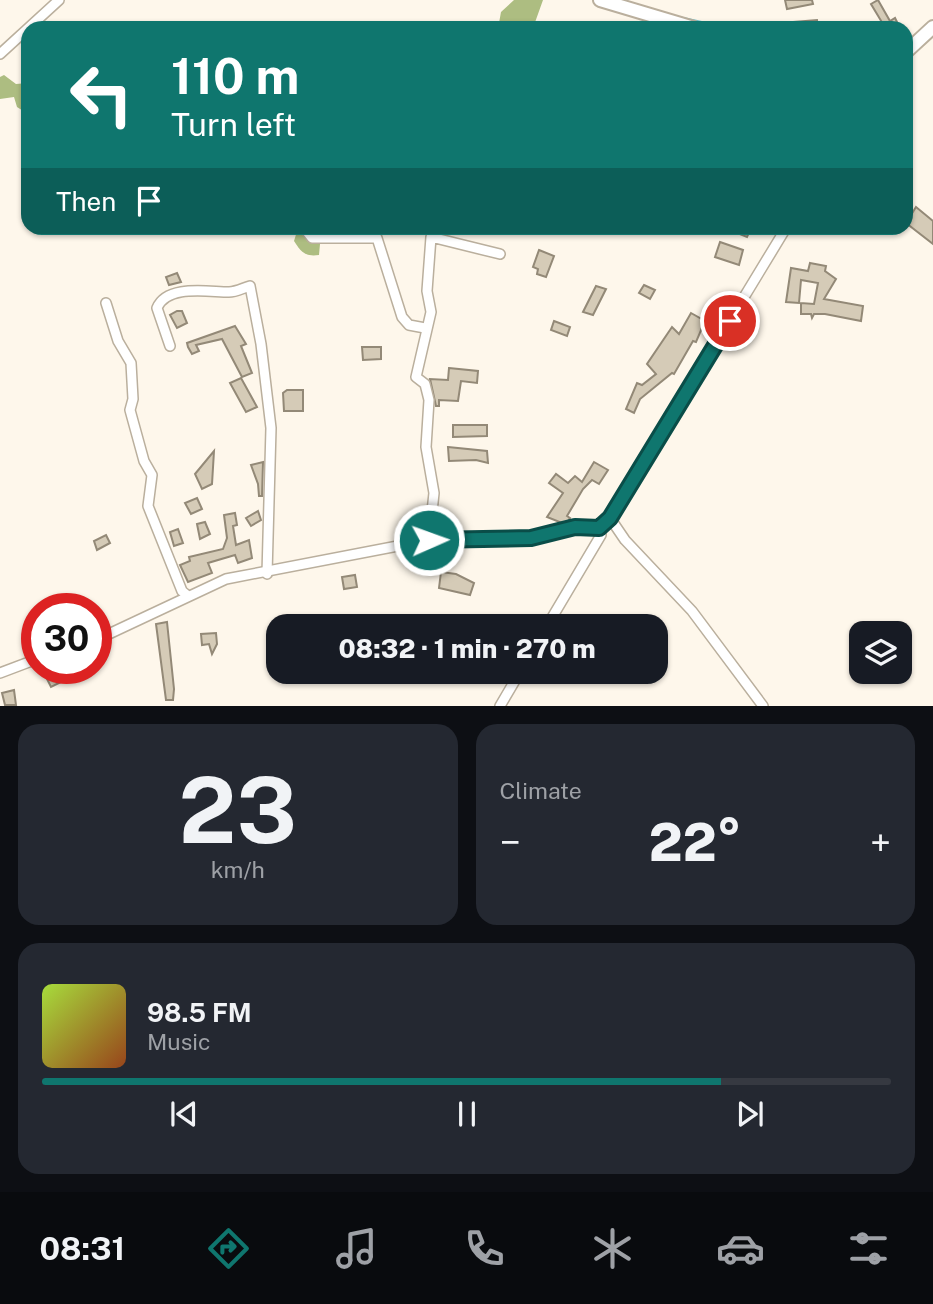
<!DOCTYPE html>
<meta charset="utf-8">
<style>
body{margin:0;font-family:"Public Sans",sans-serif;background:#242831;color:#f1f3f6;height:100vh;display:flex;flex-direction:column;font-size:26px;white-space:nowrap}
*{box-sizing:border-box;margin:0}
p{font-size:23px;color:#9ea1a6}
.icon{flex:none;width:38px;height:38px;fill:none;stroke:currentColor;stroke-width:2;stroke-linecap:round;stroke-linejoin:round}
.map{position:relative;height:706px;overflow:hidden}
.drawer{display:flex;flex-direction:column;gap:18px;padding:18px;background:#0d0f14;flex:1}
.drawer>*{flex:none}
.top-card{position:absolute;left:21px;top:21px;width:892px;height:214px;border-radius:21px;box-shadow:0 2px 5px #0004;background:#0f766e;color:#fff;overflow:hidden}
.fabs{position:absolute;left:849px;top:621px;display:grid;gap:14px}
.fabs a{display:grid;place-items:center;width:63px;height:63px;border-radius:14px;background:#171b24;box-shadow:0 2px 5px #0004;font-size:35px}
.speed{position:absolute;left:21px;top:593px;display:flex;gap:14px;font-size:35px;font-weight:700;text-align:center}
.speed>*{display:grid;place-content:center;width:91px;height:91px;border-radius:50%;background:#171b24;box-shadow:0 2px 5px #0004;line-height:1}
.speed .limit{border:10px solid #d22;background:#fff;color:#111}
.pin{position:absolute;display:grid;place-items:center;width:60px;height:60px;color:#fff;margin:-30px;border:4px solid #fff;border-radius:50%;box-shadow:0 2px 7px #0007}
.me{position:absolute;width:77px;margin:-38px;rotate:88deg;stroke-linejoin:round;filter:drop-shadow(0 0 5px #0008)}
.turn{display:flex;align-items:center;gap:24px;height:147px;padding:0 35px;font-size:32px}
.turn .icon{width:91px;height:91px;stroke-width:2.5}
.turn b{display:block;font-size:49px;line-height:60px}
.then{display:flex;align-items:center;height:66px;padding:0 35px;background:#0003;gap:14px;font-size:26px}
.big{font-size:52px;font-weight:800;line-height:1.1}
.drawer .card{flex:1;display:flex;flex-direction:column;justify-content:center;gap:10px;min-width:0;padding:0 24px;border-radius:21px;background:#242831}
.drawer .dial{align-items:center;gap:0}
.dial b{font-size:91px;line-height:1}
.song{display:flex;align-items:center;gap:21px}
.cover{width:84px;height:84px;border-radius:10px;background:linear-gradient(135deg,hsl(80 70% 55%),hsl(20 70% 35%))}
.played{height:7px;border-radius:4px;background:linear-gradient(90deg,#0f766e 80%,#363941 80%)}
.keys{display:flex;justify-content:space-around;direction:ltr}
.heat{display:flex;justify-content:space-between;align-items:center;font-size:38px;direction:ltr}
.drawer .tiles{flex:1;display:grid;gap:18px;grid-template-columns:1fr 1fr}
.card:last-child{grid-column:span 2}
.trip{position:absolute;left:266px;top:614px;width:402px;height:70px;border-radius:21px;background:#171b24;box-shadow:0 2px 5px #0004;font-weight:800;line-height:70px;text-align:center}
.tabs{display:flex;height:112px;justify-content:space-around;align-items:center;background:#090b0e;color:#9ea1a6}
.tabs .icon{width:49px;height:49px}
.tabs .current{color:#0f766e}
.tabs b{font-size:32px;color:#f1f3f6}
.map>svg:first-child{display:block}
.forest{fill:#adbd81}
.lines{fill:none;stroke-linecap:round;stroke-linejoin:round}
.stream{stroke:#72c4cf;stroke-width:2.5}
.building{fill:#d5cbb7;stroke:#938977;stroke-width:2}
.street-casing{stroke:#baaf9d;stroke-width:12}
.secondary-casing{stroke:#baaf9d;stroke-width:16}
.street{stroke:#fff;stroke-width:9}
.secondary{stroke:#fff;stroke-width:12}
.route-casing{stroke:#0a4d48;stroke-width:18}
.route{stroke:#0f766e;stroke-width:12}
</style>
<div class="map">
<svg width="933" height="706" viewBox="0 0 933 706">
<rect width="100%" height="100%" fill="#fef7eb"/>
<g class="forest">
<path d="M514,0H543L533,28H526L519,21L509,28L499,23L501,12Z"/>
<path d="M4,75L16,84L28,83V114L17,107L14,97L0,99V77Z"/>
<path d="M298,228H310L320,244L319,255C305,257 301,252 294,241Z"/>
</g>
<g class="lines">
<g class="stream">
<path d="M673,16L728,28"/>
<path d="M777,28L786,27"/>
</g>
</g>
<g class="building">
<path d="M785,0H812L813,4L787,9Z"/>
<path d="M878,0L890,21L895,18L900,28H875L883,24L871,4Z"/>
<path d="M817,20L818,28H795L794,22Z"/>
<path d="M916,207L933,221V244L906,223Z"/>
<path d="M725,228H751L747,237Z"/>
<path d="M720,242L743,250L739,265L715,257Z"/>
<path d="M539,250L554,256L546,277L537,274L538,269L533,267Z"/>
<path d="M810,263L826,266L825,271L836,279L824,299L863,306L861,321L825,314H814L812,318L811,314H801V303L814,304L818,283L801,280L799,303L786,302L791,268L808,271Z"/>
<path d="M177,273L181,282L169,285L166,277Z"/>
<path d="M644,285L655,290L650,299L639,293Z"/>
<path d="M596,286L606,289L593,315L583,312Z"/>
<path d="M177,311H182L187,323L177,328L170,315Z"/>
<path d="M691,313L705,321L696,342L693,341L674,374L672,373L640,399L634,413L626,409L637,383L642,385L656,374L647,364L672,327L679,334Z"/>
<path d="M554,321L570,327L567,336L551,330Z"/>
<path d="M235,326L246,344L241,346L252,373L242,377L222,339L196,345L199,351L192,354L188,347L187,343Z"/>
<path d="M362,347H381V359L363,360Z"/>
<path d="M449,368L478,371L477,383L461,381L458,401L439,400V406H436L430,379L448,380Z"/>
<path d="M241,378L257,407L246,412L230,383Z"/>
<path d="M287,390H303V411H284L283,393Z"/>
<path d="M453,425H487V436L453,437Z"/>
<path d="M448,447L487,451L488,463L476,460L449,461Z"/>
<path d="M214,451L212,484L202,489L195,474Z"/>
<path d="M263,462L262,496H259L258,484L251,465Z"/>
<path d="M594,462L608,470L599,484L592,480L583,489L567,516L570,518L568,521L562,523L547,517L563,493L549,483L556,474L568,483L575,476L582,482Z"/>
<path d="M197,498L202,509L191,514L185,503Z"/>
<path d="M258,511L261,520L251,526L246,518Z"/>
<path d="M235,513L237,525L233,526L236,545L249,540L252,558L238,563L235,555L208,563L212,573L188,582L180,565L190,561L189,557L223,549L227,538L224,515Z"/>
<path d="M205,522L210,534L200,539L197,524Z"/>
<path d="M178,529L183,543L174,546L170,532Z"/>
<path d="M106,535L110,543L97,550L94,541Z"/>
<path d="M441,572L456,574L474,583L470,595L439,588Z"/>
<path d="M355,575L357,587L344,589L342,577Z"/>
<path d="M167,622L174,689L173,700H166L156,624Z"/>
<path d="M216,633L217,644L212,654L209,644L202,645L201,634Z"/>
<path d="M57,669L63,681L51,687L45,675Z"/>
<path d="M14,690L16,705H5L2,693Z"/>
</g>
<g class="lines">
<defs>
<g id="street">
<path d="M0,54L59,0"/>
<path d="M304,228L312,238H377L402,317L409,325L425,328"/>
<path d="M106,303L118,341L131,363L133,399L130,410L144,461L152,475L148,506L182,591L188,596"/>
<path d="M170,346L157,308C167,284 208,292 229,292C236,292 243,288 250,286L261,344L271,428L267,574"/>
<path d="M610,518L625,540L692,611L763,706"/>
<path d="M429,540L434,493L426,447L429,400L425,384L416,377L431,312L427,291L431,237L500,254"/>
<path d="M547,626L601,535L599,528L610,518L786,228"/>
<path d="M96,640L226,579L429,540L531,538L575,527L599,528"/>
<path d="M0,673L37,659"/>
<path d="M500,706L520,672"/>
</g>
<g id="secondary">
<path d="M600,0L694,28"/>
<path d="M906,52L933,27"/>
</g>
</defs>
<use href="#street" class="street-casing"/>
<use href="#secondary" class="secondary-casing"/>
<use href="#street" class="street"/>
<use href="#secondary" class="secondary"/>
</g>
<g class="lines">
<defs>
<path id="route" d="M429,540L531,538L575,527L599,528L610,518L730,321"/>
</defs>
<use href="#route" class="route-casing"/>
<use href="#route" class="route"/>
</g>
</svg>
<div class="fabs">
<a><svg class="icon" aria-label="layers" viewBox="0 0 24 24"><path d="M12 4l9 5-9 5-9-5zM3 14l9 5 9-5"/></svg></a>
</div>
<div class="speed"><div class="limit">30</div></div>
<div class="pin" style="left:730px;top:321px;background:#d93025"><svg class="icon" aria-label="arrive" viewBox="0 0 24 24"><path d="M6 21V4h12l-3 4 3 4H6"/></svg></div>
<svg class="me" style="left:429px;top:540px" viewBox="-20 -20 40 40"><circle r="17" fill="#0f766e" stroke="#fff" stroke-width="3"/><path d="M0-11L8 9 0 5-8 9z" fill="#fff"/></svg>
<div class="trip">08:32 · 1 min · 270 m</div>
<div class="top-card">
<div class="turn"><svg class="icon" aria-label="left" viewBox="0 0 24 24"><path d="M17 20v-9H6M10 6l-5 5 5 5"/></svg><div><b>110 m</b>Turn left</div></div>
<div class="then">Then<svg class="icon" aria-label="arrive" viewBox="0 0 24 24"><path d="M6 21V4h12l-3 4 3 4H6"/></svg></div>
</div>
</div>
<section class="drawer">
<div class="tiles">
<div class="card dial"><b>23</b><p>km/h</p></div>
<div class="card"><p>Climate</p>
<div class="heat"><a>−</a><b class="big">22°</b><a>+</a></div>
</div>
<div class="card">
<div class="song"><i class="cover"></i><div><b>98.5 FM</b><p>Music</p></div></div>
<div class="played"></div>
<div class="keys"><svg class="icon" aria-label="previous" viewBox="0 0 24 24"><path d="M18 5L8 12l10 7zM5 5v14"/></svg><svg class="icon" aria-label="pause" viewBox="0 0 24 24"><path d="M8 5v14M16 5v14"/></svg><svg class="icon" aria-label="next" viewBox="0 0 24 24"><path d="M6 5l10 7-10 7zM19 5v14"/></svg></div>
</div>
</div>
</section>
<nav class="tabs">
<b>08:31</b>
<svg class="icon current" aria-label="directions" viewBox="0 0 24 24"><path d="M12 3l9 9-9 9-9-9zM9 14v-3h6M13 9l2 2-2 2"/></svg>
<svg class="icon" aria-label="music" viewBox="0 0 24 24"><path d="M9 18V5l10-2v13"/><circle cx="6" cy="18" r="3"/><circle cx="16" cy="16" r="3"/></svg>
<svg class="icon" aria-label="phone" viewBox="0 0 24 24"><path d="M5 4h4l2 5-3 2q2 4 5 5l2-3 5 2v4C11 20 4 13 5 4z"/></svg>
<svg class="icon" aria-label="climate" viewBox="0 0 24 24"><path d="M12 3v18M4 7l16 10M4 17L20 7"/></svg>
<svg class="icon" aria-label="car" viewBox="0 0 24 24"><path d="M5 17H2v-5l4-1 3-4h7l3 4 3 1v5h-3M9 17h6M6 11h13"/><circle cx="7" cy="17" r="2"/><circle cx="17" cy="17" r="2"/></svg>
<svg class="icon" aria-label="filters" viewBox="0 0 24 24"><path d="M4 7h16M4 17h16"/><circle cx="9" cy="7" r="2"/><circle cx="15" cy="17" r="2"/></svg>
</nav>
